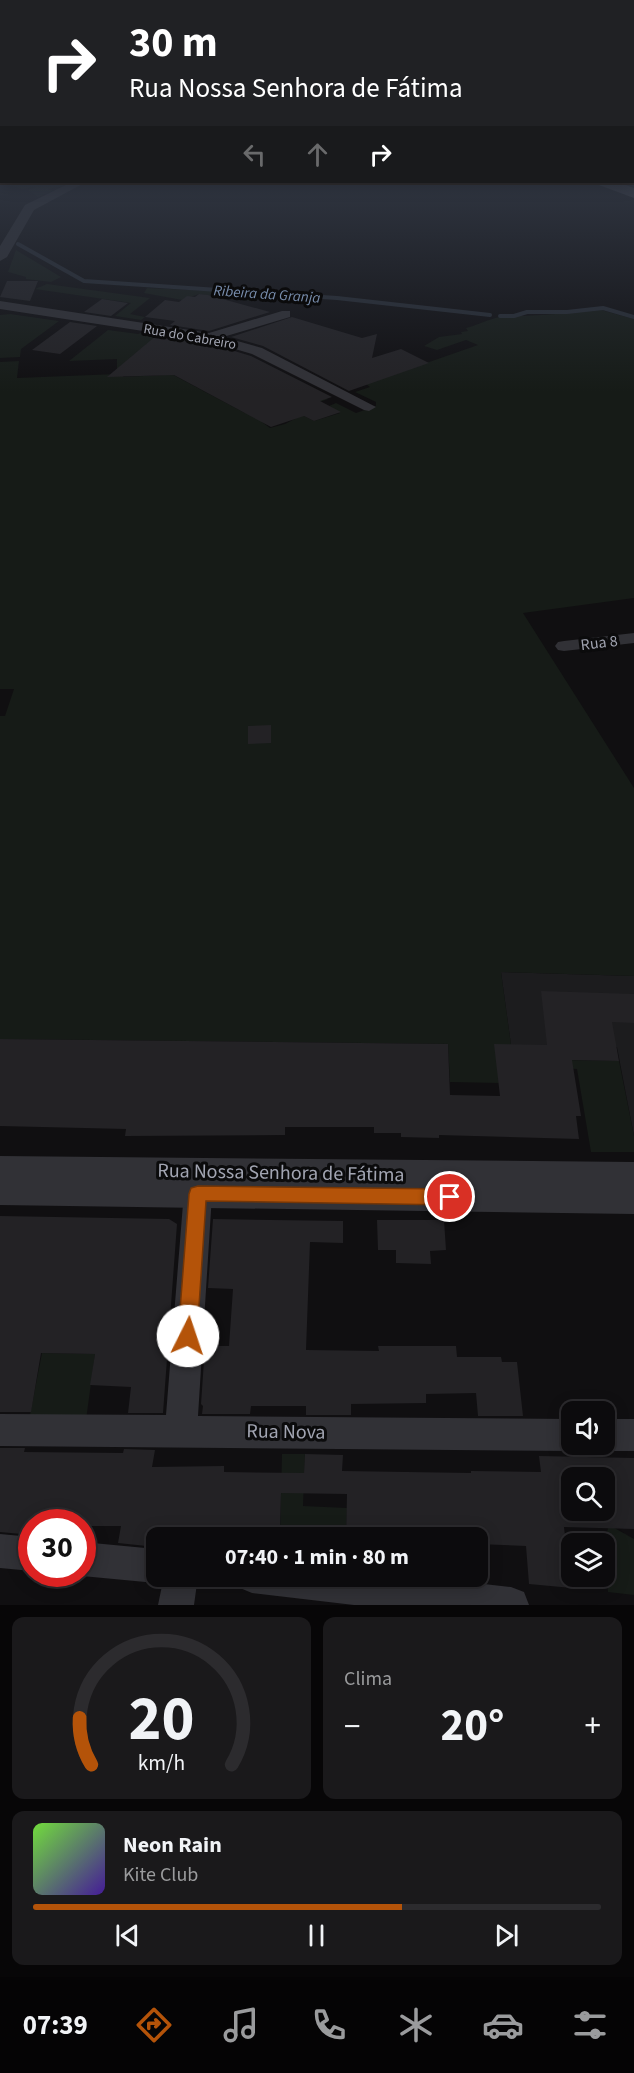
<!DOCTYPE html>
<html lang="pt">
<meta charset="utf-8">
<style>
body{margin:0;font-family:"Source Sans 3",sans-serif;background:#1a191b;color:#f1f3f6;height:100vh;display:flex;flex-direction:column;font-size:22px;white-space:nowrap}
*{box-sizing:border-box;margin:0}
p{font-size:20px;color:#9a9b9d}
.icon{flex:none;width:33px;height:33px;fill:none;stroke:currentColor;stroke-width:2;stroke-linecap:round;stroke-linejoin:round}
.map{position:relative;height:1605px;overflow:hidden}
.side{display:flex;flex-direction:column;gap:12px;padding:12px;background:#070607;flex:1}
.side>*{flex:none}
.banner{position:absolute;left:0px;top:0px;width:634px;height:183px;box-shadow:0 3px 15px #0003,0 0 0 2px #2c2b2e;background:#202124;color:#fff;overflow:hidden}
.buttons{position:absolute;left:561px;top:1401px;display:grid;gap:12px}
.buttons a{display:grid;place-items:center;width:54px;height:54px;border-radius:12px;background:#0c0b0d;box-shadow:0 3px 15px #0003,0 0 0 2px #2c2b2e;font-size:30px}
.speed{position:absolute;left:18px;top:1509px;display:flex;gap:12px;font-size:30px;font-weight:700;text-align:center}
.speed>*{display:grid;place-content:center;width:78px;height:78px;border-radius:50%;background:#0c0b0d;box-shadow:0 3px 15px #0003,0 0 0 2px #2c2b2e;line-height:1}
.speed .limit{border:9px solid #d22;background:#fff;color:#111}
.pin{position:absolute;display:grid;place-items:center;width:51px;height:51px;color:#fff;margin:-26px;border:3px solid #fff;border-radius:50%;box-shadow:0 2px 6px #0007}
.me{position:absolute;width:66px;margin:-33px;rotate:4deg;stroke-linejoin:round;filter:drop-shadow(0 0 4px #0008)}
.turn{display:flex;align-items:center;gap:21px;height:126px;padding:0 30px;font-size:27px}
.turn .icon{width:78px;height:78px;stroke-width:2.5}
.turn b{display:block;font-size:42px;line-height:51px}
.lanes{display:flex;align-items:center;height:57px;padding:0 30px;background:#0003;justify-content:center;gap:30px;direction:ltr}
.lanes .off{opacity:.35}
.big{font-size:45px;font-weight:700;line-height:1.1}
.side .widget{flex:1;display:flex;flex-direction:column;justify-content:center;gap:9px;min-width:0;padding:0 21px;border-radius:12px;background:#1a191b}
.side .dial{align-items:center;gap:0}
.dial svg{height:156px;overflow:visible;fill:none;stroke:#2c2b2e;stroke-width:7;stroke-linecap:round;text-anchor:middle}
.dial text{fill:#f1f3f6;stroke:none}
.song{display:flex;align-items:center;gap:18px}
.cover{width:72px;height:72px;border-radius:9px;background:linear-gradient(135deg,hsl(100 70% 55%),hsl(260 70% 35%))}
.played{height:6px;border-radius:3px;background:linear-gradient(90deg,#b45309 65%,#2c2b2e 65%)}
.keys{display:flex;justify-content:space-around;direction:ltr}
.heat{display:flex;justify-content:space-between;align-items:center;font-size:33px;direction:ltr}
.side .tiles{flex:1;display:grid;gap:12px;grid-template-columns:1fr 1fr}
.widget:last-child{grid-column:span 2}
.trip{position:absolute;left:146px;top:1527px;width:342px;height:60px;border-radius:12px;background:#0c0b0d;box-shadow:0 3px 15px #0003,0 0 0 2px #2c2b2e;font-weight:700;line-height:60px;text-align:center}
.tabs{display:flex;height:96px;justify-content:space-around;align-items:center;background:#050405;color:#9a9b9d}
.tabs .icon{width:42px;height:42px}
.tabs .selected{color:#b45309}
.tabs b{font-size:27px;color:#f1f3f6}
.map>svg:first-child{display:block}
.built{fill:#1c1c1e}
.green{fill:#161b17}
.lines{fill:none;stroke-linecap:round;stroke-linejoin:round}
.stream{stroke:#272c34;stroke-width:4}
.building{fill:#232225;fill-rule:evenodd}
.minor{fill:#313136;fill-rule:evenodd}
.tertiary{fill:#313136;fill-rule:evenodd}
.primary{fill:#4d4d54;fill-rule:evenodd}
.route{fill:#b45309;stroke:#753606;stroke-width:1.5}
.labels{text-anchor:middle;stroke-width:6;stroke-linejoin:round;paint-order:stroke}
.far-street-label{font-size:14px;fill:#a1a4b1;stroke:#0b0b0c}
.far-water-label{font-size:15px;font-style:italic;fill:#788dac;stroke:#0b0b0c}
.street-label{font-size:16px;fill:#a1a4b1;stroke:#0b0b0c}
.near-street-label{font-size:20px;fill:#a1a4b1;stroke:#0b0b0c}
</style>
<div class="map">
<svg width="634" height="1605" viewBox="0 0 634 1605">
<rect width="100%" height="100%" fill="#100f11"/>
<path class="built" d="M501,972L634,976V1136L617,1047L511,1045Z"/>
<g class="green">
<path d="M20,183H59L66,185L48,189L52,191L38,197L28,190L35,187L22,189L9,185Z"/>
<path d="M16,250L61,277L51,282L26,279V277L8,272Z"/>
<path d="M47,284L150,298L130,314L145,317L141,320L115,316L131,303L35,289Z"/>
<path d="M147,288L256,293L251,301L199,294L182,300L144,293Z"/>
<path d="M584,310H601L634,319V598L523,613L634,788V976L501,972L511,1045L499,1083L450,1082L448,1044L0,1039V716H5L14,689H0V362L19,361L17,378L117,374V359L69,361L108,330L138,334L141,333L169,339C150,347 123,352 123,377L164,375V370L245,413L310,390L328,399L262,422L270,428L285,424L302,415L314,421L340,413L329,406L336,403L356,413L376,406V402L355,392L370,387L366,384L478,345L466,340L437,350L424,346L439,337L462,334L461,332L468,331L466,328C475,326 494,317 501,317C528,315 557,316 584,310Z"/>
<path d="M10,314L59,321L21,349L20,357L0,358V315Z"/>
<path d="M565,1060L619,1061L634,1136V1152H591L577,1069L559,1068Z"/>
<path d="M42,1353L95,1354L86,1420H29Z"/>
<path d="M282,1454H305L303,1506L347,1508L346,1533L323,1532L322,1537L280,1538Z"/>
<path d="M609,1525L634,1539V1595L608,1592L604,1543Z"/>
</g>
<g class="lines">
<g class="stream">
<path d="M18,244L84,281L337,298L490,315"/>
<path d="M500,316H514L527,312H567L603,308L634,317"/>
</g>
</g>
<g class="building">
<path d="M7,281H38L30,301L0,297Z"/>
<path d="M199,294L208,295L270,312L209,331L170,325L175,321L145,317L165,300L179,302L187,296L195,297Z"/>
<path d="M102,299L128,303L111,316L84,312Z"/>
<path d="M292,317L362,338L377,334L372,358L401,349L429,363L349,391L263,346L231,337Z"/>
<path d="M70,322L97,326L60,354L32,350Z"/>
<path d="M157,335L208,343L251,356L332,397L320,401L341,412L314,421L304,416L271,427L174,375L107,377Z"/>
<path d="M271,725V743L248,744V726Z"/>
<path d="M541,991L634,994V1023L612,1022L619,1061L572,1060L581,1116H576L579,1139L439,1135V1138L401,1137V1133H374V1127H285V1135L125,1136L126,1129L0,1126V1039L448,1044L450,1095L500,1096L494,1044L547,1045Z"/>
<path d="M0,1216L169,1219L177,1224L163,1413H128L131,1387L90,1385L95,1354L41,1353L31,1412H0Z"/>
<path d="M213,1219L343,1221V1243L310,1242L306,1350L379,1351L378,1346H456L457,1357H501L502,1362H517L523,1416H478L476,1393L426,1394V1403L351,1404V1415H306V1406H251L250,1414H202L203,1406L201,1404L205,1346H229L233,1289L208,1288Z"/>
<path d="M377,1220H444L446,1250L430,1251L431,1264L396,1263V1250H378Z"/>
<path d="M0,1448H25L24,1452L123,1453L124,1449L155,1450L152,1467L224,1466V1472L304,1473L305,1454L343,1455L342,1471L471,1473V1471L541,1472L539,1456L634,1458V1529L564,1527L568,1564L572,1565V1588L529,1584L526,1546L477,1544V1538H346L347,1494L281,1493L280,1530H219L218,1538H156V1547L118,1543L121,1526H82V1522H32V1535L0,1532ZM572,1478H604V1510H572Z"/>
</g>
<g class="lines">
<g class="minor">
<path d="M0,301L209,333L282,311H290V317L223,337L262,348L376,407L369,411L364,410L252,354L208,341L0,309Z"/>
<path d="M634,633V643L564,651L558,650L555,646L558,642L564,641Z"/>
<path d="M199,1167L209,1171L213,1179L198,1416L572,1419V1444H584L583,1446L572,1451L0,1446V1414L166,1415L185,1179L189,1171Z"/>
<path d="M604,1419H634V1451H604L593,1446L592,1444H604Z"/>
<path d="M0,1534L32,1537V1571L0,1568Z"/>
<path d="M82,1542L156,1549V1576H198L194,1605H158L163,1581L156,1583L82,1576L75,1574H82Z"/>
<path d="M235,1576H414L511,1587L524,1592L529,1605H354L252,1593L240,1588Z"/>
</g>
<g class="tertiary">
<path d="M72,182H86L34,210L7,257L0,261V246L25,205Z"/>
<path d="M0,1156L634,1162V1214L0,1205Z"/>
</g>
<path class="primary" d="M596,182H617L634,188V198L599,185Z"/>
</g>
<linearGradient id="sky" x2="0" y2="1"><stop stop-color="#090809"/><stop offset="0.43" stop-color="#313743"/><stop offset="1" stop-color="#313743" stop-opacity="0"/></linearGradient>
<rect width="634" height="392" fill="url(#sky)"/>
<path class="route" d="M198,1186L450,1189L457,1191L459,1197L457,1202L450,1205L206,1201L197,1336L195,1342L188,1345L180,1342L178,1336L189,1194L191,1188Z"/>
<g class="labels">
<g class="far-street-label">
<text transform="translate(190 336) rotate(10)" y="5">Rua do Cabreiro</text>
</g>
<g class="far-water-label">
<text transform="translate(267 294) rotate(4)" y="5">Ribeira da Granja</text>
</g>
<g class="street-label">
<text transform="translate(599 642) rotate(-7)" y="6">Rua 8</text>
</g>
<g class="near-street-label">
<text transform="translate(281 1172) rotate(1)" y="7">Rua Nossa Senhora de Fátima</text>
<text transform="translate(286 1431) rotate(1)" y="7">Rua Nova</text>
</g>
</g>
</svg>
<div class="buttons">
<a><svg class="icon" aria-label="sound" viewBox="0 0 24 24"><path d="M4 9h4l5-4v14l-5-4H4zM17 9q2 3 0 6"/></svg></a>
<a><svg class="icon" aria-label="search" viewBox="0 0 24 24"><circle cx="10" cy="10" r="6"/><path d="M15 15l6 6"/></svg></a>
<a><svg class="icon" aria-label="layers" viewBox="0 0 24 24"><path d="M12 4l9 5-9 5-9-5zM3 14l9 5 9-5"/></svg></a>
</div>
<div class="speed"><div class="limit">30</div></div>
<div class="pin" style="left:450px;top:1197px;background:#d93025"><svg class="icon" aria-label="arrive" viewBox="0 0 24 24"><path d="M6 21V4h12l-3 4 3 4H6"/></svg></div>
<svg class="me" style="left:188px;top:1336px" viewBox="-20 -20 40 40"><circle r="19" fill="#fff"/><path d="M0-13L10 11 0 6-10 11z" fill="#b45309"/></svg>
<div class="trip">07:40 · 1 min · 80 m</div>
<div class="banner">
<div class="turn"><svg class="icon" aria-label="right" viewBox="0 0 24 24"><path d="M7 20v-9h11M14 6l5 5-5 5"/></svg><div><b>30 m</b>Rua Nossa Senhora de Fátima</div></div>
<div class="lanes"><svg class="icon off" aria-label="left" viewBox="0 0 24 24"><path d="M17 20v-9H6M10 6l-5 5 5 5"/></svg><svg class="icon off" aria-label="ahead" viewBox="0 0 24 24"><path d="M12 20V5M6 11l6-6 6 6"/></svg><svg class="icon" aria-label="right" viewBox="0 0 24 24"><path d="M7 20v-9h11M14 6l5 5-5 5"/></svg></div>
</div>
</div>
<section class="side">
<div class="tiles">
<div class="widget dial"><svg viewBox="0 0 100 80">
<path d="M14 69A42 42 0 1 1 86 69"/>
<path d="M14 69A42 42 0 0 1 8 45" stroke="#b45309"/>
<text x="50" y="56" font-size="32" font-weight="700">20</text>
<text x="50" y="72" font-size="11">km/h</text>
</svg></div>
<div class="widget"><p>Clima</p>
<div class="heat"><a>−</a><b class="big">20°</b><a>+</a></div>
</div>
<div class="widget">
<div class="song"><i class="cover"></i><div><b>Neon Rain</b><p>Kite Club</p></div></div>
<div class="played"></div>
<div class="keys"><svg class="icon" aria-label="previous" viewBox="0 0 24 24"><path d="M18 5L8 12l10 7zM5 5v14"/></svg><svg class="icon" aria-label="pause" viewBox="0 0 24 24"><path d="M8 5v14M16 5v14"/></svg><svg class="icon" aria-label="next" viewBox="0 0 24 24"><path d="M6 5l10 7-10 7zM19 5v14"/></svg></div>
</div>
</div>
</section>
<nav class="tabs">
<b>07:39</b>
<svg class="icon selected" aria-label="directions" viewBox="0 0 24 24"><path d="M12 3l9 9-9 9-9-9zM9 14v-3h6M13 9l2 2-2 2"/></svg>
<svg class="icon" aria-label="music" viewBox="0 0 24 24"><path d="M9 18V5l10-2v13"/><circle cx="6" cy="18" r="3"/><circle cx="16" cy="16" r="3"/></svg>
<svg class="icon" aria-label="phone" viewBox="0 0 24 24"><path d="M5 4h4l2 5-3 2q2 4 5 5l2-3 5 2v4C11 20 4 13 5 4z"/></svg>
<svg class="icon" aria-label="climate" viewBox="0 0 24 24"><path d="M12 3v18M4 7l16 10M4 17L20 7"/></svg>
<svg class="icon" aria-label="car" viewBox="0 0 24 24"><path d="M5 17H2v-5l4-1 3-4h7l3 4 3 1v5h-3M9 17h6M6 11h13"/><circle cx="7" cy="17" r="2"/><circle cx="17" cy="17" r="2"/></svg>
<svg class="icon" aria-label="filters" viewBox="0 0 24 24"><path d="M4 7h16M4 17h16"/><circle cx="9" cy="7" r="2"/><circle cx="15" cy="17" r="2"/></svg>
</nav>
